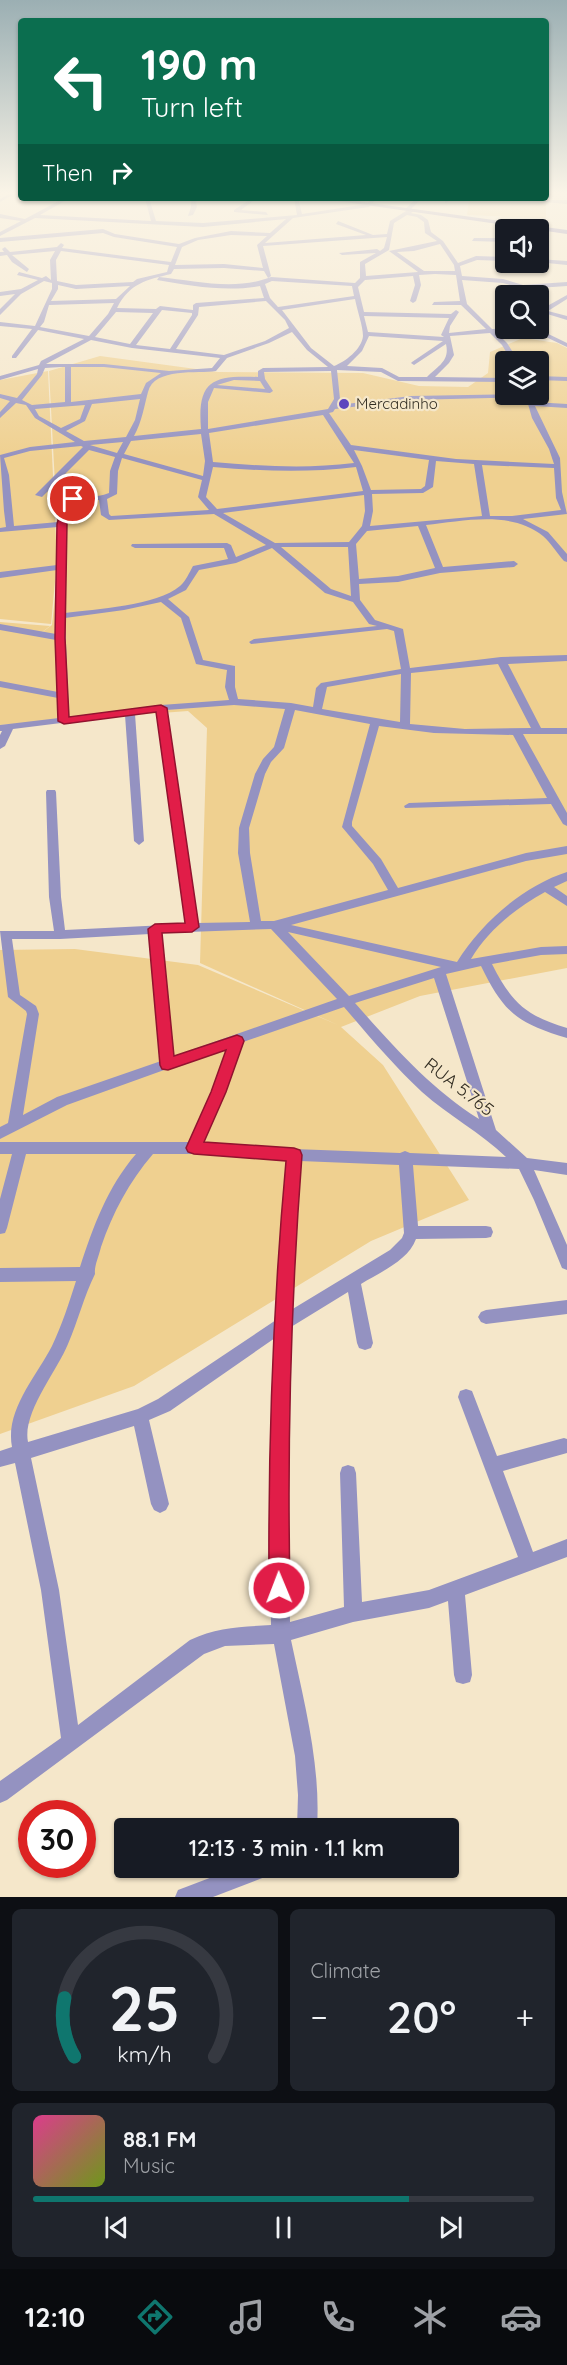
<!DOCTYPE html>
<meta charset="utf-8">
<style>
body{margin:0;font-family:Quicksand,sans-serif;background:#20242c;color:#f1f3f6;height:100vh;display:flex;flex-direction:column;font-size:22px;white-space:nowrap}
*{box-sizing:border-box;margin:0}
p{font-size:20px;color:#9ea1a6}
.icon{flex:none;width:33px;height:33px;fill:none;stroke:currentColor;stroke-width:2;stroke-linecap:round;stroke-linejoin:round}
.map{position:relative;height:1897px;overflow:hidden}
.drawer{display:flex;flex-direction:column;gap:12px;padding:12px;background:#0d0f14;flex:1}
.drawer>*{flex:none}
.guide{position:absolute;left:18px;top:18px;width:531px;height:183px;border-radius:6px;box-shadow:0 2px 4px #0004;background:#0b6e4f;color:#fff;overflow:hidden}
.fabs{position:absolute;left:495px;top:219px;display:grid;gap:12px}
.fabs a{display:grid;place-items:center;width:54px;height:54px;border-radius:6px;background:#171b24;box-shadow:0 2px 4px #0004;font-size:30px}
.speed{position:absolute;left:18px;top:1800px;display:flex;gap:12px;font-size:30px;font-weight:700;text-align:center}
.speed>*{display:grid;place-content:center;width:78px;height:78px;border-radius:50%;background:#171b24;box-shadow:0 2px 4px #0004;line-height:1}
.speed .limit{border:9px solid #d22;background:#fff;color:#111}
.pin{position:absolute;display:grid;place-items:center;width:51px;height:51px;color:#fff;margin:-26px;border:3px solid #fff;border-radius:50%;box-shadow:0 2px 6px #0007}
.me{position:absolute;width:66px;margin:-33px;rotate:359deg;stroke-linejoin:round;filter:drop-shadow(0 0 4px #0008)}
.turn{display:flex;align-items:center;gap:21px;height:126px;padding:0 24px;font-size:27px}
.turn .icon{width:78px;height:78px;stroke-width:2.5}
.turn b{display:block;font-size:42px;line-height:51px}
.then{display:flex;align-items:center;height:57px;padding:0 24px;background:#0003;gap:12px;font-size:22px}
.big{font-size:45px;font-weight:600;line-height:1.1}
.drawer .widget{flex:1;display:flex;flex-direction:column;justify-content:center;gap:9px;min-width:0;padding:0 21px;border-radius:9px;background:#20242c}
.drawer .dial{align-items:center;gap:0}
.dial svg{height:156px;overflow:visible;fill:none;stroke:#363941;stroke-width:7;stroke-linecap:round;text-anchor:middle}
.dial text{fill:#f1f3f6;stroke:none}
.song{display:flex;align-items:center;gap:18px}
.cover{width:72px;height:72px;border-radius:9px;background:linear-gradient(135deg,hsl(330 70% 55%),hsl(80 70% 35%))}
.played{height:6px;border-radius:3px;background:linear-gradient(90deg,#0f766e 75%,#363941 75%)}
.keys{display:flex;justify-content:space-around;direction:ltr}
.heat{display:flex;justify-content:space-between;align-items:center;font-size:33px;direction:ltr}
.drawer .tiles{flex:1;display:grid;gap:12px;grid-template-columns:1fr 1fr}
.widget:last-child{grid-column:span 2}
.trip{position:absolute;left:114px;top:1818px;width:345px;height:60px;border-radius:6px;background:#171b24;box-shadow:0 2px 4px #0004;font-weight:600;line-height:60px;text-align:center}
.dock{display:flex;height:96px;justify-content:space-around;align-items:center;background:#090b0e;color:#9ea1a6}
.dock .icon{width:42px;height:42px}
.dock .active{color:#0f766e}
.dock b{font-size:27px;color:#f1f3f6}
.map>svg:first-child{display:block}
.green{fill:#efd090;fill-rule:evenodd}
.lines{fill:none;stroke-linecap:round;stroke-linejoin:round}
.street{fill:#9492c1;fill-rule:evenodd}
.secondary{fill:#6e67ac;fill-rule:evenodd}
.route{fill:#e11d48;stroke:#92132f;stroke-width:1.5}
.poi-dot{fill:#5d45be;stroke:#f5e7ca;stroke-width:2}
.labels{text-anchor:middle;stroke-width:4.5;stroke-linejoin:round;paint-order:stroke}
.far-poi-label{font-size:15px;fill:#322d22;stroke:#f5e7ca;text-anchor:start}
.street-label{font-size:18px;fill:#322d22;stroke:#f5e7ca}
</style>
<div class="map">
<svg width="567" height="1897" viewBox="0 0 567 1897">
<rect width="100%" height="100%" fill="#f5e7ca"/>
<g class="green">
<path d="M469,201L546,204V218L467,215Z"/>
<path d="M523,338L557,343L567,348V968L420,996L341,1027L383,1065L469,1200L371,1241L134,1386L0,1434V950L75,949L198,965L338,1025L200,963L207,728L188,711L0,725V622L50,626L30,641L52,625L59,559L49,371L100,356L218,372L363,373L419,386L468,387L488,373L490,352ZM506,362H538V394H506Z"/>
<path d="M48,371L57,560L51,624L0,619V380Z"/>
</g>
<g class="lines">
<g class="street">
<path d="M10,193H16L0,202V199Z"/>
<path d="M64,198H70L40,215L151,221L145,198H149L156,221L203,223L297,215L294,198H298L302,214L367,204L372,198H377L369,207L293,218L265,243L366,235L336,224L338,221L373,235L387,234L390,221L406,211L405,209L417,198H422L411,209L415,210L411,213L421,215L428,220L431,232L443,241L458,263L476,256L506,257V261L477,260L460,266L462,276L503,279L523,285L567,282V286L523,289L503,283L462,280L467,304L492,329L523,328L496,332L507,343L519,362H512L502,345L490,333L450,336L454,355L449,363L435,377L506,378V382L398,381L381,372L337,370L340,399L338,405L411,396L532,394L534,402L567,404V408L535,406L560,458L562,492L567,514L523,519L548,532L567,554V562L564,561C557,553 551,543 543,536C511,510 463,521 426,525L443,567L514,561L518,564L514,567L440,573L398,582L359,584L360,600L375,620L403,629L410,668L501,657L567,655V661L508,664L541,728H567V734H523L567,813V826L563,824L551,804L405,808L404,806L409,803L547,798L513,735L434,733L379,726L352,822V826L381,859L398,888L526,853L567,846V854L526,861L291,925L457,962C481,923 523,886 567,872V881L554,887L567,896V906L545,892C516,908 488,930 471,959L541,947L567,946V954L541,955L492,964C511,1002 526,1016 567,1028V1038C517,1023 504,1013 481,966L446,974L496,1130L527,1158L567,1163V1175L534,1170L567,1245V1270L562,1268L534,1200L519,1169L413,1165L418,1226H486L491,1227L493,1232L491,1237L486,1238L416,1239C408,1261 380,1272 361,1284L373,1343L371,1348L365,1350L359,1348L357,1343L348,1292L291,1327L287,1502L290,1622L344,1607L340,1473L342,1467L348,1465L354,1467L356,1473L362,1602L429,1590L518,1557L458,1397L460,1391L466,1389L472,1391L497,1456L564,1438L567,1439V1453L503,1471L533,1552L567,1539V1557L465,1595L472,1675L470,1682L463,1684L456,1682L454,1675L448,1601L429,1608L353,1622L291,1640C304,1702 321,1765 317,1828H297L298,1795L295,1756L274,1644L225,1646L204,1654L7,1800L0,1803V1781L61,1738L41,1590L15,1463L0,1467V1451L12,1447C5,1410 36,1377 52,1346C62,1325 69,1303 76,1281L0,1282V1268L80,1267C93,1227 108,1186 136,1154H26L7,1228L5,1233L0,1234V1199L12,1154H0V1142H189L212,1092L228,1047L67,1105L0,1139V1127L8,1123L27,1014L26,1011L8,997L0,931H54L49,897L46,792L47,790H55L56,792L61,897L65,930L186,924L157,711L135,714L144,841L139,845L134,841L125,715L13,729L5,746L0,749V735L2,731H0V725L59,718L58,698L0,687V681L58,692L56,640L0,630V624L56,634L57,570L0,578V572L57,565L58,527L0,532V528L6,527L4,511L0,455L30,447L75,442L35,418L26,405L16,403L0,418V412L10,401L0,398V394L17,398L37,374L38,369L0,380V376L39,365L41,361L84,339L38,330L16,358H12V356L32,329L0,326V322L35,326L52,289V283L44,281L21,294L0,315V309L15,294L0,296V292L21,289L38,280L17,275L19,272L42,278L46,276L51,280L50,260L55,251L12,255L29,269L27,272L12,262L7,255L0,256V252H4L2,249L5,247L10,252L57,247L61,243L64,245L62,248L171,262L177,247L114,237L103,233L0,242V238L103,229L115,234L179,244L195,238L231,231L270,233L286,219L203,227L35,218L0,236V232L21,221L0,218V214L25,219ZM407,215L417,217L424,222L425,233L437,241L389,251L418,272L366,276L365,264L389,250L394,223ZM231,235L267,236L257,245L263,268L224,264L175,265L182,247L198,240ZM387,237L384,248L380,251L377,249L339,253L342,255L376,253L360,262V278L355,283L271,277C235,291 197,281 159,277L157,280C190,286 227,292 260,286L264,298L196,303L193,305V310L160,306L156,309L117,308C130,283 146,280 171,274L174,269L224,268L264,271L268,278L271,276L263,246ZM440,244L454,265L455,271H424L397,252L414,251ZM61,251L169,265L167,272L137,279L133,282L76,285L57,281L56,260ZM435,274L456,275L460,301L434,302L432,305H461L486,329L449,333L450,326L459,312L456,310L451,314L364,312L358,287L365,280L413,276L415,285L410,301L413,303L416,301L421,285L419,275ZM272,281L352,286L354,296L278,307L270,298L265,284ZM58,285L76,289L130,286L116,299L51,301L58,289ZM355,299C357,310 363,326 363,336C362,349 345,362 334,366L311,348L282,310ZM266,301L285,320L289,328L265,341L224,355L176,349L198,315L199,307ZM114,303L108,314L89,336L40,327L44,322L49,305ZM162,310L192,313V315L170,349L136,345ZM116,312L153,313L130,344L95,337ZM364,316L449,318L441,335L444,337L368,332ZM292,332L307,350L328,367L263,368L258,371V377C213,375 197,380 201,429L134,436C142,421 144,407 148,392C154,367 198,374 216,371L227,358L269,343ZM369,336L443,341L412,362L411,363L414,365L446,344C450,361 438,366 427,377H399L382,368L347,366L362,351ZM91,340L132,348L220,358L212,368L169,371L104,364H46ZM61,367H65V402L32,405L22,400L42,375L45,368ZM71,367H104L161,373L146,383L141,394L71,402ZM331,371L334,399L328,409L208,429V402L214,388L270,393L273,391L265,379L264,372ZM234,380L260,381L265,389L217,385ZM526,397L532,418L549,449L554,464L456,459L351,445L329,413L333,412L335,409L411,400ZM140,399L135,420L126,437L84,441L66,431L85,421L92,404ZM85,405L80,419L61,428L39,416L35,409ZM323,415L354,463C306,469 260,466 213,462L209,433ZM201,434L205,461L203,476L124,454L131,441ZM123,442L117,453L90,445ZM81,446L83,447L35,495L42,497L89,450L115,457L110,471L109,493C82,504 67,481 58,522L14,526L9,475L4,458L30,451ZM354,450L429,460L425,486L421,489L371,490L362,466ZM122,458L202,480L198,497L209,510L111,516L109,514L107,499L117,494L118,471ZM436,461L474,464L482,516L370,526L373,511L372,494L423,493L433,487ZM482,465L554,468L556,498L561,510L512,516H490ZM213,467C261,471 307,473 356,467L363,491L217,509L206,497ZM364,495L365,511L362,526L349,542L275,543L223,513ZM82,500H99L101,515L109,520L214,514L266,545L236,557L231,545L227,543L132,544L131,546L135,548H224L228,559L193,566C189,573 186,581 180,586C157,606 95,609 65,613V569L67,567L65,565L66,524L70,506ZM418,526L435,568L398,576L359,579L356,544L367,531ZM281,547H348L351,596L331,589ZM272,548L325,593L353,602L369,624L377,626L254,639L249,642L251,644L387,629L394,631L401,669L321,683L316,688L313,707L291,703L238,699L235,687V666L203,660L189,617L168,599L186,590L199,570L236,563ZM161,602L181,618L196,664L227,670L225,687L229,700L161,705L69,717L65,618L124,610ZM498,664L531,728L465,729L410,724L411,673ZM401,674L400,722L322,709L327,687ZM234,705L285,709L274,747L263,759L255,774L239,828L238,853L250,922L197,923L166,710ZM295,710L370,724L342,827L373,864L388,890L274,921H261L250,853L249,828L265,774L271,762L284,748ZM271,929L337,999L174,1056L161,933ZM288,932L441,967L349,996ZM150,934L161,1061L57,1097L23,1115L39,1014L36,1006L20,995L12,939H60ZM434,978L479,1119C430,1088 393,1046 355,1003ZM344,1007C369,1036 394,1066 422,1092C449,1116 480,1132 506,1157L410,1153L405,1151L400,1153L294,1149L202,1143L226,1092L243,1042ZM153,1154H193L287,1160L278,1261L276,1320L158,1399L138,1409L28,1442C22,1413 57,1371 68,1344C78,1321 84,1296 95,1274C94,1266 99,1256 101,1247C113,1212 129,1182 153,1154ZM300,1161L399,1165L404,1233L402,1238L390,1250L291,1310L292,1261ZM275,1338L269,1502L271,1625C242,1627 217,1627 190,1640L78,1725L59,1590L31,1458L134,1426L151,1504L154,1510L160,1513L166,1510L169,1504L149,1420L170,1411Z"/>
<path d="M194,198H200L196,202L197,207L193,215L188,216L191,207V201Z"/>
<path d="M252,198H257L241,210L266,212L268,215L234,212V210Z"/>
<path d="M450,198H456L445,203V201Z"/>
<path d="M542,200H567V204L544,202Z"/>
<path d="M474,238H506V242L472,241Z"/>
<path d="M538,259L567,261V265L537,262Z"/>
<path d="M567,295V299L548,311L567,316V320L544,313L538,317L540,310Z"/>
<path d="M527,328H536L567,343V347Z"/>
<path d="M538,376L567,377V381L538,380Z"/>
<path d="M567,1300V1314L486,1324L481,1322L478,1317L481,1312L486,1310Z"/>
<path d="M236,1868H273L270,1875L213,1897H175L178,1890Z"/>
</g>
<path class="secondary" d="M317,198H334L567,230V234Z"/>
</g>
<linearGradient id="sky" x2="0" y2="1"><stop stop-color="#9bafb3"/><stop offset="0.42" stop-color="#faf4e7"/><stop offset="1" stop-color="#faf4e7" stop-opacity="0"/></linearGradient>
<rect width="567" height="459" fill="url(#sky)"/>
<path class="route" d="M73,496L77,499L70,506L67,524L65,638L69,717L161,705L167,708L199,927L192,932L162,933L174,1056L237,1035L242,1037L244,1041L226,1092L204,1142L294,1148L300,1150L302,1155C291,1299 287,1443 290,1588L287,1595L279,1598L272,1595L269,1588C268,1445 273,1303 286,1161L194,1154L188,1152L186,1148L211,1092L226,1050L168,1070L162,1069L160,1065L148,929L155,924L185,923L156,712L64,724L58,721L55,638L57,524L62,505Z"/>
<circle class="poi-dot" cx="344" cy="404" r="6"/>
<g class="labels">
<g class="far-poi-label">
<text x="356" y="409">Mercadinho</text>
</g>
<g class="street-label">
<text transform="translate(459 1087) rotate(38)" y="6">RUA 5.765</text>
</g>
</g>
</svg>
<div class="fabs">
<a><svg class="icon" aria-label="sound" viewBox="0 0 24 24"><path d="M4 9h4l5-4v14l-5-4H4zM17 9q2 3 0 6"/></svg></a>
<a><svg class="icon" aria-label="search" viewBox="0 0 24 24"><circle cx="10" cy="10" r="6"/><path d="M15 15l6 6"/></svg></a>
<a><svg class="icon" aria-label="layers" viewBox="0 0 24 24"><path d="M12 4l9 5-9 5-9-5zM3 14l9 5 9-5"/></svg></a>
</div>
<div class="speed"><div class="limit">30</div></div>
<div class="pin" style="left:73px;top:499px;background:#d93025"><svg class="icon" aria-label="arrive" viewBox="0 0 24 24"><path d="M6 21V4h12l-3 4 3 4H6"/></svg></div>
<svg class="me" style="left:279px;top:1588px" viewBox="-20 -20 40 40"><circle r="17" fill="#e11d48" stroke="#fff" stroke-width="3"/><path d="M0-11L8 9 0 5-8 9z" fill="#fff"/></svg>
<div class="trip">12:13 · 3 min · 1.1 km</div>
<div class="guide">
<div class="turn"><svg class="icon" aria-label="left" viewBox="0 0 24 24"><path d="M17 20v-9H6M10 6l-5 5 5 5"/></svg><div><b>190 m</b>Turn left</div></div>
<div class="then">Then<svg class="icon" aria-label="right" viewBox="0 0 24 24"><path d="M7 20v-9h11M14 6l5 5-5 5"/></svg></div>
</div>
</div>
<section class="drawer">
<div class="tiles">
<div class="widget dial"><svg viewBox="0 0 100 80">
<path d="M14 69A42 42 0 1 1 86 69"/>
<path d="M14 69A42 42 0 0 1 9 39" stroke="#0f766e"/>
<text x="50" y="56" font-size="32" font-weight="700">25</text>
<text x="50" y="72" font-size="11">km/h</text>
</svg></div>
<div class="widget"><p>Climate</p>
<div class="heat"><a>−</a><b class="big">20°</b><a>+</a></div>
</div>
<div class="widget">
<div class="song"><i class="cover"></i><div><b>88.1 FM</b><p>Music</p></div></div>
<div class="played"></div>
<div class="keys"><svg class="icon" aria-label="previous" viewBox="0 0 24 24"><path d="M18 5L8 12l10 7zM5 5v14"/></svg><svg class="icon" aria-label="pause" viewBox="0 0 24 24"><path d="M8 5v14M16 5v14"/></svg><svg class="icon" aria-label="next" viewBox="0 0 24 24"><path d="M6 5l10 7-10 7zM19 5v14"/></svg></div>
</div>
</div>
</section>
<nav class="dock">
<b>12:10</b>
<svg class="icon active" aria-label="directions" viewBox="0 0 24 24"><path d="M12 3l9 9-9 9-9-9zM9 14v-3h6M13 9l2 2-2 2"/></svg>
<svg class="icon" aria-label="music" viewBox="0 0 24 24"><path d="M9 18V5l10-2v13"/><circle cx="6" cy="18" r="3"/><circle cx="16" cy="16" r="3"/></svg>
<svg class="icon" aria-label="phone" viewBox="0 0 24 24"><path d="M5 4h4l2 5-3 2q2 4 5 5l2-3 5 2v4C11 20 4 13 5 4z"/></svg>
<svg class="icon" aria-label="climate" viewBox="0 0 24 24"><path d="M12 3v18M4 7l16 10M4 17L20 7"/></svg>
<svg class="icon" aria-label="car" viewBox="0 0 24 24"><path d="M5 17H2v-5l4-1 3-4h7l3 4 3 1v5h-3M9 17h6M6 11h13"/><circle cx="7" cy="17" r="2"/><circle cx="17" cy="17" r="2"/></svg>
</nav>
